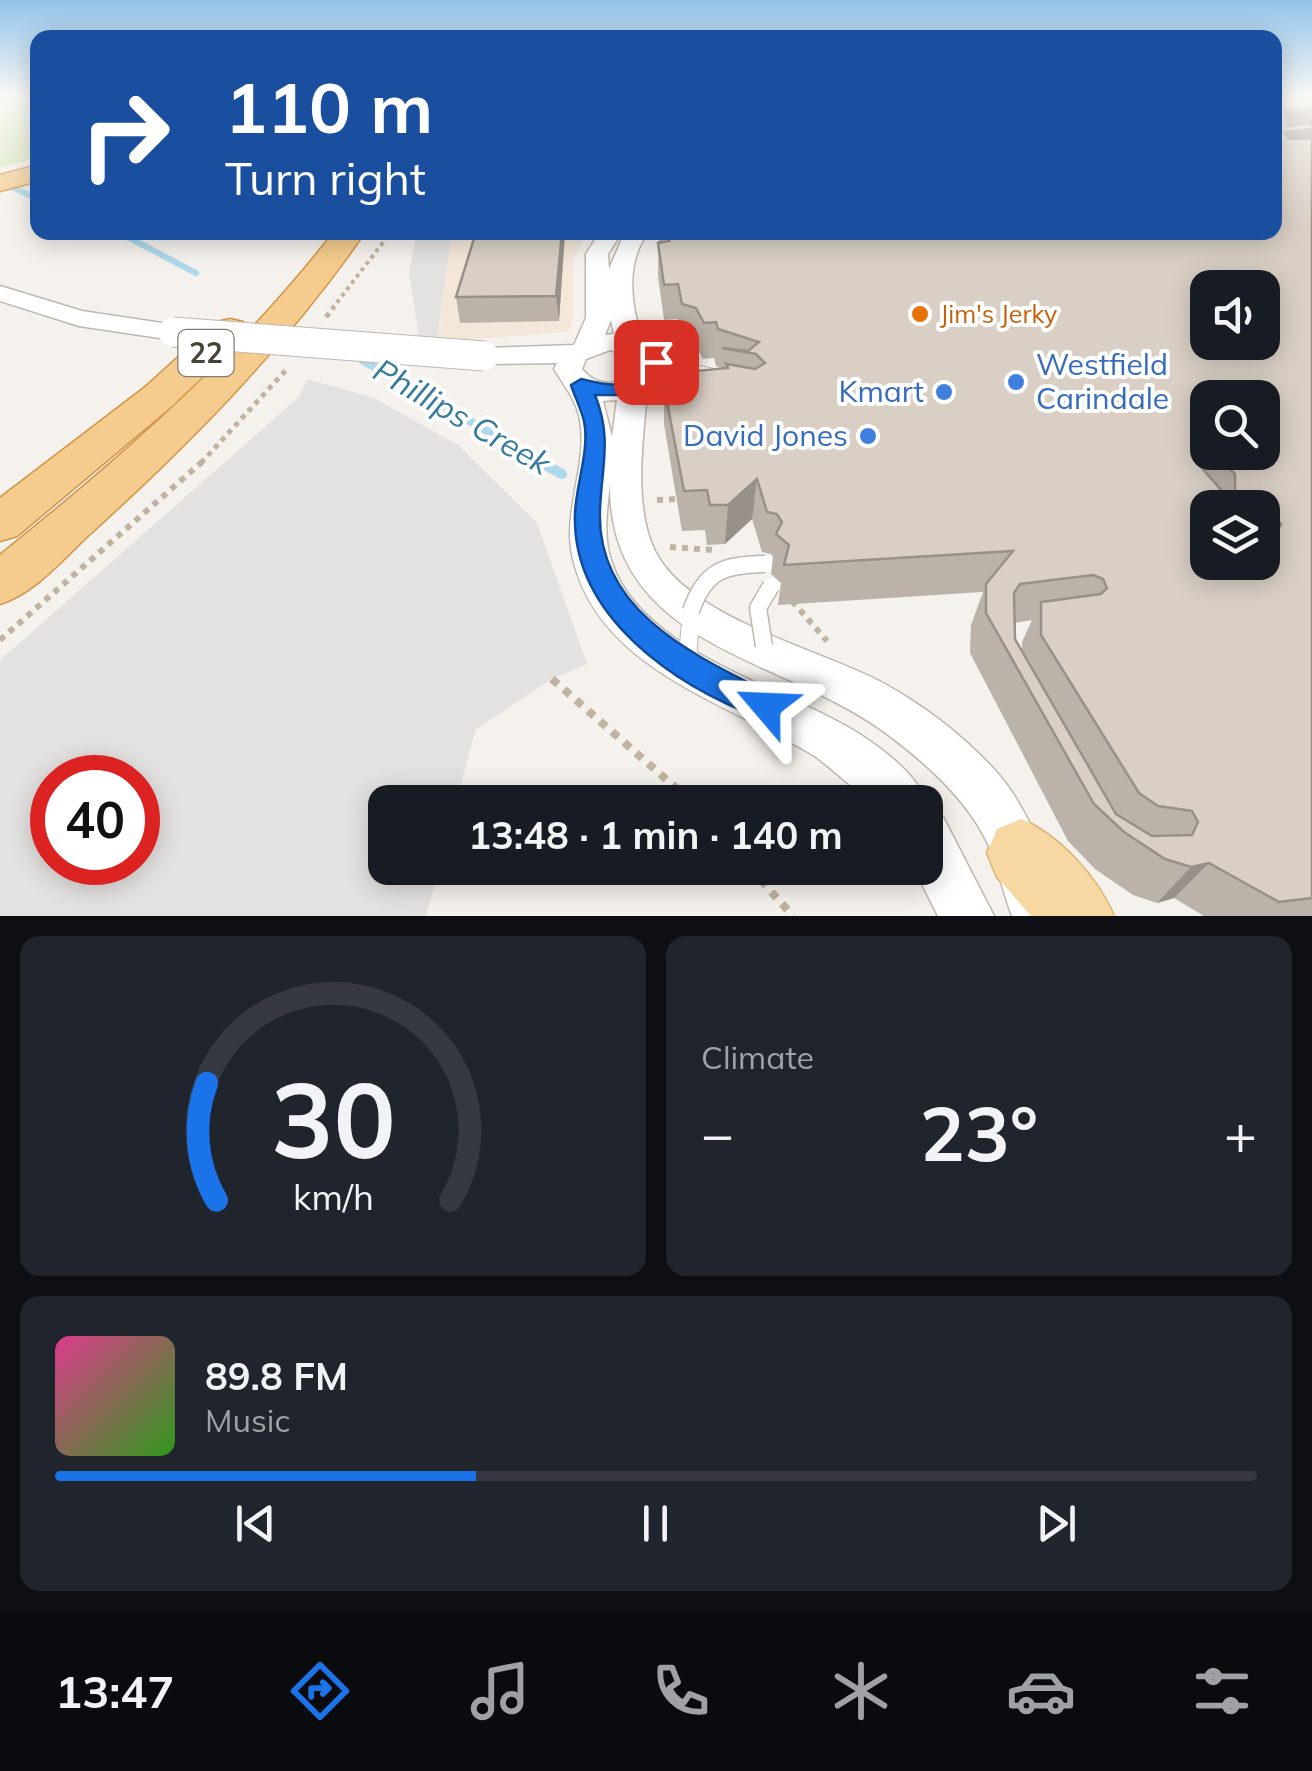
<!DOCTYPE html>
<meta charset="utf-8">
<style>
body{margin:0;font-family:Mulish,sans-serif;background:#20242c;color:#f1f3f6;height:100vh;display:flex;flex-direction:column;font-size:38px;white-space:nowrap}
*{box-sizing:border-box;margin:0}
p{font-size:32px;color:#9ea1a6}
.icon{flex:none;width:55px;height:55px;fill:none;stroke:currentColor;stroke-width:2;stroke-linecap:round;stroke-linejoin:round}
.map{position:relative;height:916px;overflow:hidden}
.details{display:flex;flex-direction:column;gap:20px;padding:20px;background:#0d0f14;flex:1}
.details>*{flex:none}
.banner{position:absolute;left:30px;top:30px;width:1252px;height:210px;border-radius:20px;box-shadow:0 5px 25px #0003;background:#1a4fa0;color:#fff;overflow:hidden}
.controls{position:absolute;left:1190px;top:270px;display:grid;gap:20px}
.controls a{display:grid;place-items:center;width:90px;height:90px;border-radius:20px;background:#171b24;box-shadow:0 5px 25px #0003;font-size:50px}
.speed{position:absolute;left:30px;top:755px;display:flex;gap:20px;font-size:50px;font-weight:700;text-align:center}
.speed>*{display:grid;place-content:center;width:130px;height:130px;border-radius:50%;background:#171b24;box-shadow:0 5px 25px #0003;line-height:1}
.speed .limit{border:15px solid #d22;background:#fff;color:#111}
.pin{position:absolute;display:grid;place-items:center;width:85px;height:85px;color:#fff;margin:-42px;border-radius:20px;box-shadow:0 5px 15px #0006}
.me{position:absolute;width:110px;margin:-55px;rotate:296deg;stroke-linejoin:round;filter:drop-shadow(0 0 8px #0008)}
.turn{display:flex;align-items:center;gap:35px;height:210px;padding:0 30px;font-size:45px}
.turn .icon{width:130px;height:130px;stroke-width:2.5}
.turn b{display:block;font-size:70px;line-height:85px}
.big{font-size:75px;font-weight:700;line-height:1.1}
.details .tile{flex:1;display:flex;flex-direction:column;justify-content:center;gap:15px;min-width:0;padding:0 35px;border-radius:20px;background:#20242c}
.details .dial{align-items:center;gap:0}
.dial svg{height:260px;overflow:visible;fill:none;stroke:#363941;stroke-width:7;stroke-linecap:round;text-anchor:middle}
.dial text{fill:#f1f3f6;stroke:none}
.song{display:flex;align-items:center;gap:30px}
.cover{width:120px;height:120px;border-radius:15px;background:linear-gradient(135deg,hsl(330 70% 55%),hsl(110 70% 35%))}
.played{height:10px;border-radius:5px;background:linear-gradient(90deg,#1a73e8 35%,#363941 35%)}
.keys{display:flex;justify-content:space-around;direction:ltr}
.heat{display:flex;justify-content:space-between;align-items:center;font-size:55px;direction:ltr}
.details .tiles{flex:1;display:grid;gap:20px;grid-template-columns:1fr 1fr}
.tile:last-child{grid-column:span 2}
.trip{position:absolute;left:368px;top:785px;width:575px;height:100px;border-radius:20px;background:#171b24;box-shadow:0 5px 25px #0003;font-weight:700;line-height:100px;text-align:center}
.dock{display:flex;height:160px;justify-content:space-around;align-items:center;background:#090b0e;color:#9ea1a6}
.dock .icon{width:70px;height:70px}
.dock .on{color:#1a73e8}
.dock b{font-size:45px;color:#f1f3f6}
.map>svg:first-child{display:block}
.commercial{fill:#f4e7da}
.green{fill:#d5e5b9}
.parking{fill:#e4e2e0;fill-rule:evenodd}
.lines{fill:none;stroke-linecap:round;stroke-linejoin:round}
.stream-far3{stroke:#aed8ec;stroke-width:5}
.stream-far2{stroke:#aed8ec;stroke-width:6}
.stream-far1{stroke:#aed8ec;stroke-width:8}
.stream{stroke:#aed8ec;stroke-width:10}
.service-casing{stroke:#c0b8af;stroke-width:2}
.tertiary-casing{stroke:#c0b8af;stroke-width:3}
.primary-casing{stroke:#dcb473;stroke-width:3}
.trunk-casing{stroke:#d29448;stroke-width:3}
.path-far3{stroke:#c1b3a1;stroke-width:4;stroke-dasharray:4 4;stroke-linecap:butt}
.path-far2{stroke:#c1b3a1;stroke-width:5;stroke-dasharray:5 5;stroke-linecap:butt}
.path-far1{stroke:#c1b3a1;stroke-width:6;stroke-dasharray:6 6;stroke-linecap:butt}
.path{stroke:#c1b3a1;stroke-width:8;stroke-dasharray:8 8;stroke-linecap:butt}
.service{fill:#fff;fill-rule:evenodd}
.tertiary{fill:#fff;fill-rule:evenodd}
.primary{fill:#f7d8a3;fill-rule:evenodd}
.trunk{fill:#f5cc8e;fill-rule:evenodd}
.service-bridge-casing{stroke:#c0b8af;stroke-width:19;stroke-linecap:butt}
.tertiary-bridge-casing{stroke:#c0b8af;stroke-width:31;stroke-linecap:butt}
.service-bridge{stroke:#fff;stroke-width:16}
.tertiary-bridge{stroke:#fff;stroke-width:29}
.wall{fill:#bbb2a9;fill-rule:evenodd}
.shaded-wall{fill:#98918a}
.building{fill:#d9cfc5;stroke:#98918a;stroke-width:2.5;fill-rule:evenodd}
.route{fill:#1a73e8;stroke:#114b97;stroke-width:2.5}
.food-dot{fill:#e8710a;stroke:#fff;stroke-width:4}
.shop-dot{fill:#3f7fe0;stroke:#fff;stroke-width:4}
.labels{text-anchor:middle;stroke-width:8;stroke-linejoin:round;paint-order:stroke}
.far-food-label{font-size:25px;fill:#c56008;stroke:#fff;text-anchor:start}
.shield{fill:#fff;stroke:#807b75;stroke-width:2.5}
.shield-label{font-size:28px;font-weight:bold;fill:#49423a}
.shop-label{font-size:30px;fill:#366cbe;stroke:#fff;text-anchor:end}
.water-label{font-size:32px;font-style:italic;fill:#367b9e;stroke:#fff}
</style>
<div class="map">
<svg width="1312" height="916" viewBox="0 0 1312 916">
<rect width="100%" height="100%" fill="#f5f1ec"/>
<path class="commercial" d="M452,233H588L573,259V319L568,332L438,342Z"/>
<path class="green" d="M0,96H37V158L0,168Z"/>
<g class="parking">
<path d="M417,233H452L437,342L419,338L409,272Z"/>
<path d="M307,379L374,398L458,445L537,523L587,664L552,679L476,729L456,802H385V868H439L426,916H0V660L299,397ZM52,778H138V862H52Z"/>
</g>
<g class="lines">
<path class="stream-far3" d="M9,186L18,190"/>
<g class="stream-far2">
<path d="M12,187L38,199"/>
<path d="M118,232L196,273"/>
</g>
<path class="stream-far1" d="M362,360L543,463"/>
<path class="stream" d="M538,461L562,474"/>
<defs>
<g id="service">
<path d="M656,357L719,370L725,374L719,378L652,364L650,361Z"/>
<path d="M643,380L692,382L698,386L692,390L639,387L637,384Z"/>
<path d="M691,605L697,607L699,612L696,665L693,670L687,673L681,670L678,665L683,612L685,607Z"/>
</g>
<g id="tertiary">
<path d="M600,232H622L608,254L609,269L625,232H648C625,264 631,304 642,339L661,348L670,369L647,392C643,440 633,506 655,551C689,619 820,649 883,683C923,705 961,734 992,767C1032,809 1045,864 1066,916H1012C1003,892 998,867 988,844C968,801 928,765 891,737C787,656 609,650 610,484C607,509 603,536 611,560C640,654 790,688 864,737C889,754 915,774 927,802L925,808V802C910,802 885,807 872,802C866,800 826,763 813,755C729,703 599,670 573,559C561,511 590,463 579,415C574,397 563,384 554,369L557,363L484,364L470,356L484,348L574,345L586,318V254ZM611,320L614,334L605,335ZM610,350L639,359L642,368C623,385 599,390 582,369L586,359ZM617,400L612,437L603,401Z"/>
<path d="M0,286L82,311L182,326L186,332L173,340L79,326L0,301Z"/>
<path d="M925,810L943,817L994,916H938L914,868H925Z"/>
</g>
<path id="primary" d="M1021,819C1060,836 1097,877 1114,916H1031L997,877L987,853L997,829Z"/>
<g id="trunk">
<path d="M38,165V181L0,191V175Z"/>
<path d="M334,232H365C287,345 191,442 90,534C63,559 35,593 0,604V555C122,457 238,356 334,232Z"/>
<path d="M230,319L243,322L248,330L243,338L172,406L17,536L0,541V498L144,388L217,322Z"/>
</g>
</defs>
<use href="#service" class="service-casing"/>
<use href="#tertiary" class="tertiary-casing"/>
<use href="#primary" class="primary-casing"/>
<use href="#trunk" class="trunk-casing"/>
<path class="path-far3" d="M332,309L391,232"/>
<g class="path-far2">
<path d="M326,317L334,307"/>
<path d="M201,463L286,370"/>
</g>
<g class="path-far1">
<path d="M657,500L677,499"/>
<path d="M670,547L714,550"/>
<path d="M792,601L827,641"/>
<path d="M0,640L203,461"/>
</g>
<g class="path">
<path d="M552,679L692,802"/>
<path d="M750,868L793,916"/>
</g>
<use href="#service" class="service"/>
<use href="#tertiary" class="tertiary"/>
<use href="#primary" class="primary"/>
<use href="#trunk" class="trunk"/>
<defs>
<g id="service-bridge">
<path d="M691,611C705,570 724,565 765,564"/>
<path d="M764,646L758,608L771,586"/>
</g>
<path id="tertiary-bridge" d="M173,332L484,356"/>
</defs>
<use href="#service-bridge" class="service-bridge-casing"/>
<use href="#tertiary-bridge" class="tertiary-bridge-casing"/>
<use href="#service-bridge" class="service-bridge"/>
<use href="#tertiary-bridge" class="tertiary-bridge"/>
</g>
<g class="wall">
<path d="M1312,96V916H1204L1174,898L1157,903L1133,895L1095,869L1068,841L970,653L971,625L983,592L778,605L781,583L771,574L773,557L771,554L762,552L752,519L725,544L707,545L705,530L682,531L664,424V386L674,385V373L721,368L716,366L714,358L703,359L695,344L681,340L677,319L664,320L658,276L659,232H1275ZM1262,508V562H1208ZM1032,620L1022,642V651L1015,639L1014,623Z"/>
<path d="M476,232H565L559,321L460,323L456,297Z"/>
</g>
<g class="shaded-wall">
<path d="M1312,109V155L1275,160L1285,111Z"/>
<path d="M562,232H565L559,321L556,296Z"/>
<path d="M757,479L752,519L725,544L728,505Z"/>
<path d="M1209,863L1174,898L1157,903L1191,867Z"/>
</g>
<g class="building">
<path d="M1275,96H1312V109L1285,111L1289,126L1312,123V129L1285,132L1289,139L1312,138V898L1279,902L1209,863L1191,867L1165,859L1124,832L1094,804L986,613V584L1013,551L784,565L789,545L776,534L782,522L777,514L767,512L757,479L728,505H710L707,490L684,491L664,386L677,385L674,373L728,368L726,364L755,369L765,363L756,354L722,348L748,351L759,342L718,329L716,322L704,323L696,308L682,304L678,284L664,285L658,243L669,241L662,232H1275ZM1208,288H1262V342H1208ZM1208,398H1262V452H1208ZM1205,457L1219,458L1235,474V494L1224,493L1200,466ZM1208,508H1262V519L1275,518L1281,524L1277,533L1262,532V562H1208ZM1093,575L1103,579L1107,588L1101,594L1041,602V635L1139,793L1158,806L1192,811L1198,822L1192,835L1152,836L1116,814L1015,639L1014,593L1020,584Z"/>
<path d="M476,232H562L556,296L456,297Z"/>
</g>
<linearGradient id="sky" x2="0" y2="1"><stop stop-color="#91c2ea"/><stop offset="0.43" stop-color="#faf9f6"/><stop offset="1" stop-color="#faf9f6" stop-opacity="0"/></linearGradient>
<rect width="1312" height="224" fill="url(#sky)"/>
<path class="route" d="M649,357L666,362L659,381L632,395H595C612,437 602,465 600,509C595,613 698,657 777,697L782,706L777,716L766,720C678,688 571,618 575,513C576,485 590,449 584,421C581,409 575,397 571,385L581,379C615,387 632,391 649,357Z"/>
<circle class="food-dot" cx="920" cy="314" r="10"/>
<g class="shop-dot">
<circle cx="1016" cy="382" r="10"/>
<circle cx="944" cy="392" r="10"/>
<circle cx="868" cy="436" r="10"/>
</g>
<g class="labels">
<g class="far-food-label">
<text x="940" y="323">Jim's Jerky</text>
</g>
<rect class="shield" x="178.5" y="330" width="55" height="46" rx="8"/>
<g class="shield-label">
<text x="206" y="363">22</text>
</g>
<g class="shop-label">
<text x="1036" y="375" text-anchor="start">Westfield<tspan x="1036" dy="34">Carindale</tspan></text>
<text x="924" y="402">Kmart</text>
<text x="848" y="446">David Jones</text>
</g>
<g class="water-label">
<text transform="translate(462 417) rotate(30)" y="11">Phillips Creek</text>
</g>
</g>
</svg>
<div class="controls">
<a><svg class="icon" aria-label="sound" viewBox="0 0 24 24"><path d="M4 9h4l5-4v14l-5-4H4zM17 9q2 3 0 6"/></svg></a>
<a><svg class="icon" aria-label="search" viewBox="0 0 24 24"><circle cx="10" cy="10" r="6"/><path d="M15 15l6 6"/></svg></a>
<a><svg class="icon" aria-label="layers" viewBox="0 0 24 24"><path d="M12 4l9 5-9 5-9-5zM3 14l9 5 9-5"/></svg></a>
</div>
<div class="speed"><div class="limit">40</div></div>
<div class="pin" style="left:656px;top:362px;background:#d93025"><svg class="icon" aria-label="arrive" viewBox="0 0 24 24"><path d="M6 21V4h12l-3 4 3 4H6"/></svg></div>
<svg class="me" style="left:766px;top:706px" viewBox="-20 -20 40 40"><path d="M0-17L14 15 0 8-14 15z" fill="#1a73e8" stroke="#fff" stroke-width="4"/></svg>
<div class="trip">13:48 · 1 min · 140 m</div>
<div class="banner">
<div class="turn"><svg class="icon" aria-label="right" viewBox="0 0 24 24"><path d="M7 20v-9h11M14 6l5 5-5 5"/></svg><div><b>110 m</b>Turn right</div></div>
</div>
</div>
<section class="details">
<div class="tiles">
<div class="tile dial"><svg viewBox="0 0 100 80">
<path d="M14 69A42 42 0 1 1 86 69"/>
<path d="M14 69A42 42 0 0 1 11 33" stroke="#1a73e8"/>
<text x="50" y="56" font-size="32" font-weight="700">30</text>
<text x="50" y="72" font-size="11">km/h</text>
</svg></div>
<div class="tile"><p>Climate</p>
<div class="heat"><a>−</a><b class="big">23°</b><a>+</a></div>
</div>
<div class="tile">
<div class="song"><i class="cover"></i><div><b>89.8 FM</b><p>Music</p></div></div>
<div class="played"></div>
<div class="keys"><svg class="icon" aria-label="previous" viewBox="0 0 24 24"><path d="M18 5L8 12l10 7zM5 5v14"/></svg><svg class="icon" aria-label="pause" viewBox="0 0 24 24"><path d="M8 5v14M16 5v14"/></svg><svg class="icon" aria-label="next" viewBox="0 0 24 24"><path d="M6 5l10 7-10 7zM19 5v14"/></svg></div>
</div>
</div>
</section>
<nav class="dock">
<b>13:47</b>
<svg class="icon on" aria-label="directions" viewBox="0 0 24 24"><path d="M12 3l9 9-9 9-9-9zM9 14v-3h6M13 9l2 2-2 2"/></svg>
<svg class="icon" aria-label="music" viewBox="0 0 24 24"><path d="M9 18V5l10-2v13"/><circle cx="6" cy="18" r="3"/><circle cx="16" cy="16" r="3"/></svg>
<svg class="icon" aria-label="phone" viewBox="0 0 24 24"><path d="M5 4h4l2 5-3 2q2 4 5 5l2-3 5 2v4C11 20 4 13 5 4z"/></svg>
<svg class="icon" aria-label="climate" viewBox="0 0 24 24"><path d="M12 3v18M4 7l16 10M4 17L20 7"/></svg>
<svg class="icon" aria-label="car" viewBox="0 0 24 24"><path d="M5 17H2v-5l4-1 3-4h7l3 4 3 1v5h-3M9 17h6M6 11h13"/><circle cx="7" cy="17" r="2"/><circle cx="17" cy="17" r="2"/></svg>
<svg class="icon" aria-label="filters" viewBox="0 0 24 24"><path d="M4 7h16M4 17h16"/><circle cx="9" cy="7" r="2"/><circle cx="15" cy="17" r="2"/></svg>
</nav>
